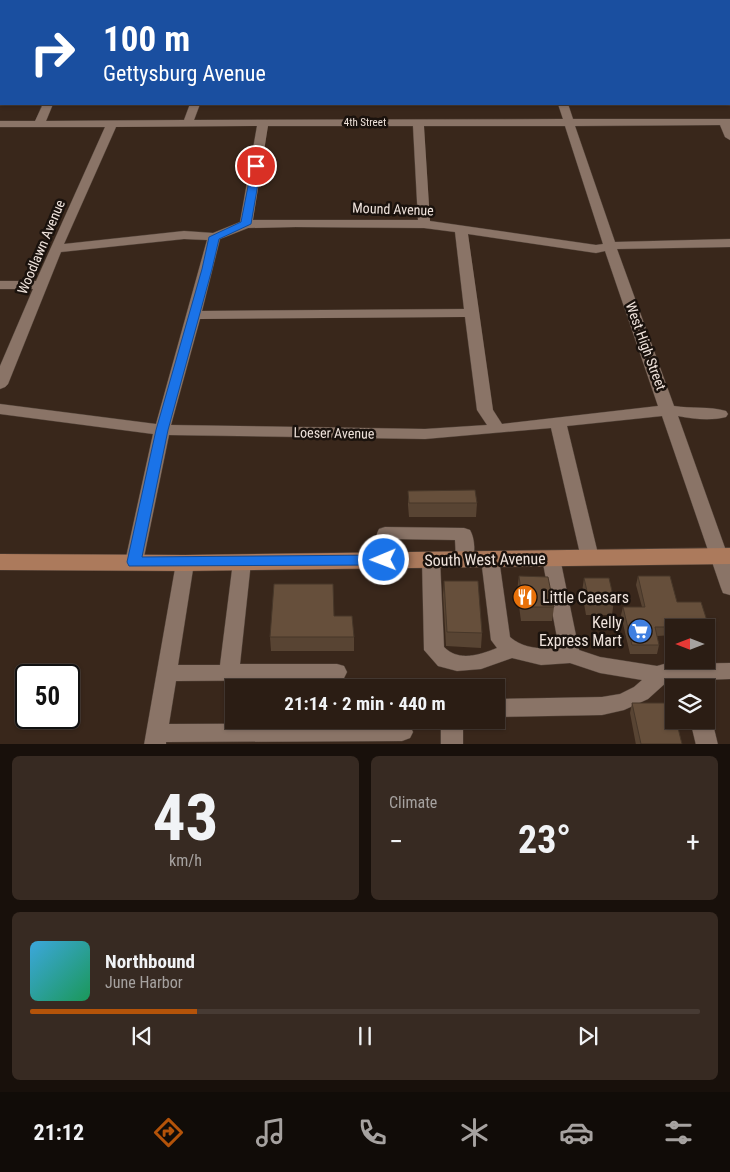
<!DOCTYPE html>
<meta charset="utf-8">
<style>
body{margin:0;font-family:"Roboto Condensed",sans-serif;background:#372a22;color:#f1f3f6;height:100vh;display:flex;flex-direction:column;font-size:19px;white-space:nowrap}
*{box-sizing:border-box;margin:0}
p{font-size:16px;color:#a6a2a0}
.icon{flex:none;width:28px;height:28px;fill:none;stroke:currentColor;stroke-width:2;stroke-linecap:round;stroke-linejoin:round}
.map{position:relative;height:744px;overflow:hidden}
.drawer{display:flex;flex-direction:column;gap:12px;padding:12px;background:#18100b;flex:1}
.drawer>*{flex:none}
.guide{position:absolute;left:0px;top:0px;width:730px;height:105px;box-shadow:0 1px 4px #0004,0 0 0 1px #473b34;background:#1a4fa0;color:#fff;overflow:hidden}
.needle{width:32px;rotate:270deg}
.tools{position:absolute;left:665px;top:619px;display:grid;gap:10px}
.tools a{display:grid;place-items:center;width:50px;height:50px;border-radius:0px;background:#2b1d14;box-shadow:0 1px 4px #0004,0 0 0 1px #473b34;font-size:25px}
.speed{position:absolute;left:15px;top:664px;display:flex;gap:10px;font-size:25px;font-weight:700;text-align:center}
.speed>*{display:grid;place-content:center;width:65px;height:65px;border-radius:50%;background:#2b1d14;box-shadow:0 1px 4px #0004,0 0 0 1px #473b34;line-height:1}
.speed .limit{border:2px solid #111;border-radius:8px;background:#fff;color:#111}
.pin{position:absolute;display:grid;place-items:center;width:42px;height:42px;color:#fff;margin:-21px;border:2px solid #fff;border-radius:50%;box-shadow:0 1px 5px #0007}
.me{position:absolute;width:55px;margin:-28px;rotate:269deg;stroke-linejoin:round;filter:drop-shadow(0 0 4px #0008)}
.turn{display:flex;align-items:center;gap:18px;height:105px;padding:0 20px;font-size:22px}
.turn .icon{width:65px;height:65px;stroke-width:2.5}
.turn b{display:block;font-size:35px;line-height:42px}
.big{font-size:38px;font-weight:700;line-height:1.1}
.drawer .tile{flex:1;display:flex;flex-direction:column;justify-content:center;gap:8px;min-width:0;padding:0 18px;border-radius:8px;background:#372a22}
.drawer .dial{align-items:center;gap:0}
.dial b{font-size:65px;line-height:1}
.song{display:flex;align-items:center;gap:15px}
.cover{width:60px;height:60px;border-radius:8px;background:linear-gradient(135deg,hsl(200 70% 55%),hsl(150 70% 35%))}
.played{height:5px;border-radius:2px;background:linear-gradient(90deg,#b45309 25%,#473b34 25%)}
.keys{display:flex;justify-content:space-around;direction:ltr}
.heat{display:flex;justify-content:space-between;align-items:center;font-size:28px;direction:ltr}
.drawer .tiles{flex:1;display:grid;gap:12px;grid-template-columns:1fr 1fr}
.tile:last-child{grid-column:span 2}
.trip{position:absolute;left:225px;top:679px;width:280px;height:50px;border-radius:0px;background:#2b1d14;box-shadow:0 1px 4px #0004,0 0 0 1px #473b34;font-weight:700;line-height:50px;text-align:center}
.menu{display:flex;height:80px;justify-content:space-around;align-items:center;background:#110c08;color:#a6a2a0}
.menu .icon{width:35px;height:35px}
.menu .selected{color:#b45309}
.menu b{font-size:22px;color:#f1f3f6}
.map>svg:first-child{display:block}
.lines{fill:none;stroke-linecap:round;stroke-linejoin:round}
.minor-casing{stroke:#524339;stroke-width:1}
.major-casing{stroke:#524339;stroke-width:1}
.minor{fill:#8a7467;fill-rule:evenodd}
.major{fill:#ac7a5c;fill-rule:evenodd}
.wall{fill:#584433}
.building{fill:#664f3b;stroke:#473729}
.route{fill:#1a73e8;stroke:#114b97}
.labels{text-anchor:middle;stroke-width:5;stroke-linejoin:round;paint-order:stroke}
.far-street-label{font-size:11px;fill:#efe3dc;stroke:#1a120d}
.street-label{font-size:14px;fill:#efe3dc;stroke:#1a120d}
.near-street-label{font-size:16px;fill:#efe3dc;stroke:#1a120d}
.near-poi-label{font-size:16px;fill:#efe3dc;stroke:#1a120d;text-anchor:start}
</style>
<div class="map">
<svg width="730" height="745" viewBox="0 0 730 745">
<rect width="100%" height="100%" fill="#39271b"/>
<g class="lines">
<defs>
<g id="minor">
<rect x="100" y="0" width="8" height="1"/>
<rect x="188" y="0" width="42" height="1"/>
<rect x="325" y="0" width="8" height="1"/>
<path d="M367,0H382V1H368Z"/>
<path d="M525,0H534V1H526Z"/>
<rect x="647" y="0" width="8" height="1"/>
<rect x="729" y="62" width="1" height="6"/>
<rect x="0" y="64" width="1" height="6"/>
<path d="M43,104H53L46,121L184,120L190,104H200L194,120L563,119L558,104H568L573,119H730V140L725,137L720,125L575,126L615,242L730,239V247L617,249L674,406C691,409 709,406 726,411L728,414L726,417C711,421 693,419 678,416L730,562V595L723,593L721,588L662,416L567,426L599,558L596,563L590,565L584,563L581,558L551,428L425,439L169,435L143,562L140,567L134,569L128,567L125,562L153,434L0,414V404L156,424L207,240L184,239L61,252L8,384L5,387L0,389V366L33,289H0V281H36L105,127H0V121H35ZM257,126L240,222L213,233L184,231L64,244L116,127ZM268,126H413L418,220H253ZM424,126H565L603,244L596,245L430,221ZM296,227L424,228L455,232L464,309L202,311L220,239L248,228ZM468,234L596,253L605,251L658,406L502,424L493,410ZM465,317L477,410L487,425L425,429L171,425L200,319Z"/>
<path d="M385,527L464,528L470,530C475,538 476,556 471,564L465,566L459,564L456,559L455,540L394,539V560L391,565L385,567L379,565C374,556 374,537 379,529Z"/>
<path d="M551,551L557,553L560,558L579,650L600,657L657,666L664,664L730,663V679L700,680L702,688H682L679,680H669L648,699L624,710L602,715L496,717V699L602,697L620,694L634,687L642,680L600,673L570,663L541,665L512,658L481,669L457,671L438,666L424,650L422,560L425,555L431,553L437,555L440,560L444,647C459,662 479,655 497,648L491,640L481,559L484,554L490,552L496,554L499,559L510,637C524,649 541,649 559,648L542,558L545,553Z"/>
<path d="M242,555L248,557L251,562L240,664H337L344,666L347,672L344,678L337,680L176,681L169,724L402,723L410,726L413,732L410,738L402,741L166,742V745H144L176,563L179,558L185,556L191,558L194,563L178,665H220L233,562L236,557Z"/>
<path d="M706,713L712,720L718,745H696L690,720H706Z"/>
<rect x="441" y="720" width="22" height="25"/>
</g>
<path id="major" d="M730,548V564L185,571L0,570V554L185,555Z"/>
</defs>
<use href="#minor" class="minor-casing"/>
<use href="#major" class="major-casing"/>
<use href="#minor" class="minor"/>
<use href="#major" class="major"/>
</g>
<g class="wall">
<path d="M408,491L477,503L476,517H409L408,505Z"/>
<path d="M519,576L554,607L552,621H521L517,591Z"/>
<path d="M638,576L677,602L709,627L707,635L706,628H674V635L657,636L659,645L657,654H630L621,615L623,607H642L636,585Z"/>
<path d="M584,578L614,600L612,615H586L582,592Z"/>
<path d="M444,581L482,633L481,648L446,646L443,595Z"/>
<path d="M270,637H354V651H271Z"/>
<path d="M632,703L682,745H636L630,713Z"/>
</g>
<g class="building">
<path d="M475,490L477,503H409L408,491Z"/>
<path d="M519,576L548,577L554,607H523Z"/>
<path d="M638,576H670L677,602H701L709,627H655L659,645H632L623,607H645Z"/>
<path d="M584,578H609L614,600H589Z"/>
<path d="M444,581H478L482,633L447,632Z"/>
<path d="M274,584H333L334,616H352L354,637H270Z"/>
<path d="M632,703H671L674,712V720H676L682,744H641Z"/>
</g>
<path class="route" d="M256,164L261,166L251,224L219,239L212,269L168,430L142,557L384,555L389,557L391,560L389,564L384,565L129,566L127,562L156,430L202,269L209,237L241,222L252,166Z"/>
<defs>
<symbol id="restaurant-disc" viewBox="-11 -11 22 22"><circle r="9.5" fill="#e8710a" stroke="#1a120d"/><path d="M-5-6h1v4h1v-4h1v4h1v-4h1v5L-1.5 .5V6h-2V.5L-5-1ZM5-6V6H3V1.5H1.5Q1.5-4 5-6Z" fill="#fff"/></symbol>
<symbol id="supermarket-disc" viewBox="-11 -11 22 22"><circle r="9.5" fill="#3f7fe0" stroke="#1a120d"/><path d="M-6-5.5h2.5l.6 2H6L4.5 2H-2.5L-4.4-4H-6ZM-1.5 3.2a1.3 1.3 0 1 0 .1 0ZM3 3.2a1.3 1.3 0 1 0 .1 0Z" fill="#fff"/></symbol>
</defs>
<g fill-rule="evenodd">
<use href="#restaurant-disc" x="511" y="583" width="28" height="28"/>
<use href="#supermarket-disc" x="626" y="617" width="28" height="28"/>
</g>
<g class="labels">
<g class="far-street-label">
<text x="365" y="126">4th Street</text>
</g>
<g class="street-label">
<text transform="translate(393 209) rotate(2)" y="5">Mound Avenue</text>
<text transform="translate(41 247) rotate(-67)" y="5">Woodlawn Avenue</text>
<text transform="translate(646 346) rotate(70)" y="5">West High Street</text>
<text transform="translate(334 433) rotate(1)" y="5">Loeser Avenue</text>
</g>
<g class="near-street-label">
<text transform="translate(485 559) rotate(-1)" y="6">South West Avenue</text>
</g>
<g class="near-poi-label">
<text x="542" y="603">Little Caesars</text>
<text x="622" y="628" text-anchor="end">Kelly<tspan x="622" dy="18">Express Mart</tspan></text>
</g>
</g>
</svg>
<div class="tools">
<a><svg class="needle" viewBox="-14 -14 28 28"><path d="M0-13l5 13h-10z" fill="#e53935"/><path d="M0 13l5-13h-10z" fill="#a6a2a0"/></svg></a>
<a><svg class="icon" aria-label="layers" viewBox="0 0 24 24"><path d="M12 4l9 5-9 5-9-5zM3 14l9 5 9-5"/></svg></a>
</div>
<div class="speed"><div class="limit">50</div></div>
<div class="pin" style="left:256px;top:166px;background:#d93025"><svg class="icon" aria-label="arrive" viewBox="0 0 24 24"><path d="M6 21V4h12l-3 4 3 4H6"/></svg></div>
<svg class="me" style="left:384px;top:560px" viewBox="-20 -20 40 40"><circle r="17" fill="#1a73e8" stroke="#fff" stroke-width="3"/><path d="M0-11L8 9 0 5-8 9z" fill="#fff"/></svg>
<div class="trip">21:14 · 2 min · 440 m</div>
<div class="guide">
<div class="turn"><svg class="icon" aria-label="right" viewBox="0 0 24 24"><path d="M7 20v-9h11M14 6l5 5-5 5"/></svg><div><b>100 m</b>Gettysburg Avenue</div></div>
</div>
</div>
<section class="drawer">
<div class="tiles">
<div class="tile dial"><b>43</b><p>km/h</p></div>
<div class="tile"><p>Climate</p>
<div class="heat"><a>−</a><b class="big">23°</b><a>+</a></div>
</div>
<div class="tile">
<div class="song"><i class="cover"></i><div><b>Northbound</b><p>June Harbor</p></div></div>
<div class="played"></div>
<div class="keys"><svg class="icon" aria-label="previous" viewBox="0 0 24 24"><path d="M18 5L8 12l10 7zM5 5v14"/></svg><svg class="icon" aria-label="pause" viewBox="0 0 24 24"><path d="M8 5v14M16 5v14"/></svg><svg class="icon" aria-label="next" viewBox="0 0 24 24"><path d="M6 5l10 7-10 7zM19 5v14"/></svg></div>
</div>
</div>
</section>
<nav class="menu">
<b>21:12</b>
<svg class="icon selected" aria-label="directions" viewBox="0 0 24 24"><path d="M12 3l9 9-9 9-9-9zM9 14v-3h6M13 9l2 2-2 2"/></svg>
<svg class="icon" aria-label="music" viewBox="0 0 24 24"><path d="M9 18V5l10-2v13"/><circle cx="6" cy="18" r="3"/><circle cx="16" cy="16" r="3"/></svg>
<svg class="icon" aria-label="phone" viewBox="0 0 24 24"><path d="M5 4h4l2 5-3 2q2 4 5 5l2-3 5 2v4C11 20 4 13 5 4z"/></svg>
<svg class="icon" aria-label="climate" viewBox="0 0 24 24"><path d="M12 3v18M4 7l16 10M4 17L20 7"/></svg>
<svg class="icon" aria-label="car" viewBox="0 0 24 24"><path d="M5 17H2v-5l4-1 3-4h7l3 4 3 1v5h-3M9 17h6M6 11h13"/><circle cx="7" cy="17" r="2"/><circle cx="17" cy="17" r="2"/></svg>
<svg class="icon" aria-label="filters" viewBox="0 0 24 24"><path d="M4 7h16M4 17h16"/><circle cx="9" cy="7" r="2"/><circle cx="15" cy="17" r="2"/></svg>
</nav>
